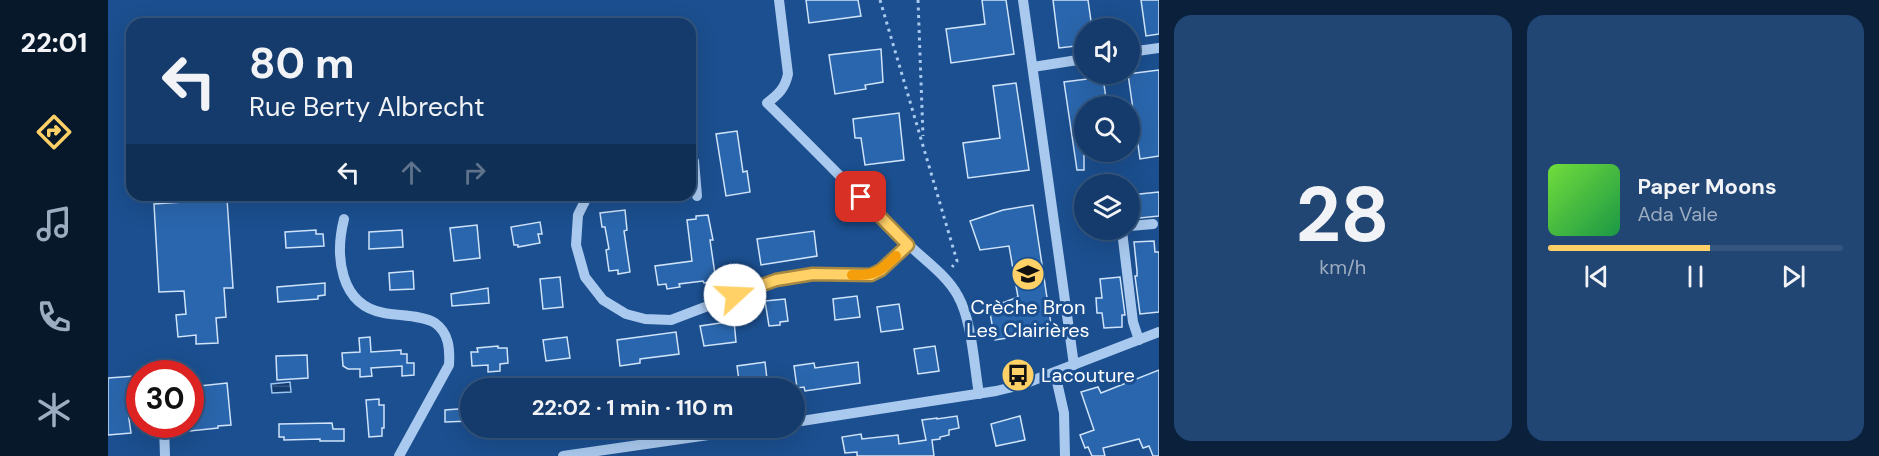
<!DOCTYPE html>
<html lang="fr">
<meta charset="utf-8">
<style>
body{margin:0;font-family:"DM Sans",sans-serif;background:#214673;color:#f1f3f6;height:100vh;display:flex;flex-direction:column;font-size:22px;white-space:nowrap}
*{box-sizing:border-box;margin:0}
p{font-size:20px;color:#9dadc1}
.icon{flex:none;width:33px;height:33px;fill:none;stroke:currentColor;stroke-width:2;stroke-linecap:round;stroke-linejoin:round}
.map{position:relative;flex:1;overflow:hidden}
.drawer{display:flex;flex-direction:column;gap:15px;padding:15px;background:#0b203b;width:720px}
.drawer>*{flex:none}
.top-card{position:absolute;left:18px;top:18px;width:570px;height:183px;border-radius:18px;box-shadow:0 6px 24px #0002,0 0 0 2px #33557e;background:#143b6b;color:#f1f3f6;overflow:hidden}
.fabs{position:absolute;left:966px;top:18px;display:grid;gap:12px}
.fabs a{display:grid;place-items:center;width:66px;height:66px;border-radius:50%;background:#143b6b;box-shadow:0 6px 24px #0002,0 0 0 2px #33557e;font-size:30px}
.speed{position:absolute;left:18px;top:360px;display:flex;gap:12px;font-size:30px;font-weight:700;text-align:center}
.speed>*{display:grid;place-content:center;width:78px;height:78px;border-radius:50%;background:#143b6b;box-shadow:0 6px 24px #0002,0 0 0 2px #33557e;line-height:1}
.speed .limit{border:9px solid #d22;background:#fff;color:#111}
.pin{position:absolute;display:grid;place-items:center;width:51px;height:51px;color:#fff;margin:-26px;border-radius:12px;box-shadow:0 3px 9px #0006}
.me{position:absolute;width:66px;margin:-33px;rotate:70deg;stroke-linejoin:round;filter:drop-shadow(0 0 4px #0008)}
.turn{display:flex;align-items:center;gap:21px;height:126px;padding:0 24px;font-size:27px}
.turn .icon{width:78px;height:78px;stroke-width:2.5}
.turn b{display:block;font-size:42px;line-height:51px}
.lanes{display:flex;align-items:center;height:57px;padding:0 24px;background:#0003;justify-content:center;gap:30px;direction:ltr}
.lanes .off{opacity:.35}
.drawer .tile{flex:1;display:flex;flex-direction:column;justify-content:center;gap:9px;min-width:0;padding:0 21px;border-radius:18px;background:#214673}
.drawer .dial{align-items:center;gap:0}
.dial b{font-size:78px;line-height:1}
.song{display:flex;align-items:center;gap:18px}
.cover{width:72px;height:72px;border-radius:9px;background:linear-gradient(135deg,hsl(100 70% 55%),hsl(140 70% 35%))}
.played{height:6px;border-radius:3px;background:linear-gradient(90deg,#ffd166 55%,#33557e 55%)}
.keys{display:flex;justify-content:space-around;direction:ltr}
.drawer .tiles{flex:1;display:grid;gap:15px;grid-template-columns:repeat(2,1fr)}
.trip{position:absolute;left:352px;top:378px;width:345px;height:60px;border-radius:30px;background:#143b6b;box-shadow:0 6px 24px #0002,0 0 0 2px #33557e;font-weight:700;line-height:60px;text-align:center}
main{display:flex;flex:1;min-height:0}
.tabs{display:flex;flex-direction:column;width:108px;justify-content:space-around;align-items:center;background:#08182b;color:#9dadc1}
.tabs .icon{width:42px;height:42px}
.tabs .current{color:#ffd166}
.tabs b{font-size:27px;color:#f1f3f6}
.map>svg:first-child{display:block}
.water{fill:url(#water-rules);stroke:#9cc4f0;stroke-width:1.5}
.building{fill:#2a66ad;stroke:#cfe3fa;stroke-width:1.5}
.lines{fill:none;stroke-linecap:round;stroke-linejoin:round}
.path{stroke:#a9c9ee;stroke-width:3;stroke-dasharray:3 4.5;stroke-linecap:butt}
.minor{stroke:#a9c9ee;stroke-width:10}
.route-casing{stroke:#a68842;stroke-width:15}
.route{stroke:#ffd166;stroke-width:10}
.slow{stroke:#f59e0b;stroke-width:10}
.labels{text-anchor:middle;stroke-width:6;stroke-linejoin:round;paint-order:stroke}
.poi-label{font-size:20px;fill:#fff;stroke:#1b4f8f}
</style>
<main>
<nav class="tabs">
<b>22:01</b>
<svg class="icon current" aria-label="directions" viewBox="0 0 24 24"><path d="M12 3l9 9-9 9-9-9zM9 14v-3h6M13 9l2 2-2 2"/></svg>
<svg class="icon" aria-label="music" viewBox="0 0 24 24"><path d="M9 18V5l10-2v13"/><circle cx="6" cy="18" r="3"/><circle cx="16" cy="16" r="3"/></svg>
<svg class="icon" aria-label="phone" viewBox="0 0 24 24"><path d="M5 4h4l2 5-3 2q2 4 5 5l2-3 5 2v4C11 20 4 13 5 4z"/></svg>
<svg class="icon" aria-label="climate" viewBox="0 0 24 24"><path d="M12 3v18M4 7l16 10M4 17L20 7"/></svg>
</nav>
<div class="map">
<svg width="1051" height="456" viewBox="0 0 1051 456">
<defs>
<pattern id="water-rules" width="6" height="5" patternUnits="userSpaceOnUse" patternTransform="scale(1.5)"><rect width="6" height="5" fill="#123a6d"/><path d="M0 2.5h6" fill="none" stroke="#365883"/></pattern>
</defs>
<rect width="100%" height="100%" fill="#1b4f8f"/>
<path class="water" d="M182,382L183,392L164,393L163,384Z"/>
<g class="building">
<path d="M698,0H750L753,16L701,23Z"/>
<path d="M874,0H898L906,54L843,63L838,29L877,24Z"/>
<path d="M945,0H980L984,28H976V45L951,48Z"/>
<path d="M1033,0H1051V34L1038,36Z"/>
<path d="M773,49L775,82L757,85L758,89L727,94L721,55Z"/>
<path d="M1051,70V156L1032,159L1020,74Z"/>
<path d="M995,77L999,106H976V170H969L956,82Z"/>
<path d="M908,83L921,170L860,178L855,143L892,138L885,86Z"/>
<path d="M791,113L796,160L757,165L753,138H747L745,119Z"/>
<path d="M629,131L635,172L639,171L642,192L618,196L608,134Z"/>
<path d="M1051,192V216L1022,219V195Z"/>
<path d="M119,199L125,288H116L118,317L108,318L110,343L88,344V335L70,337L68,315L78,314L76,291L51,292L46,204Z"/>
<path d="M925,205L944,331L887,340L881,308L910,297L901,246L872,250L862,221L895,210Z"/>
<path d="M517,210L519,230L516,231L522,272L510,274V270L501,271L498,250L501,249L497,227H494L492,213Z"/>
<path d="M600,215L605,240H602L608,281L596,283L595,281L571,284L572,287L559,289L558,284L550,285L547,266L584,261L579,220L588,219V216Z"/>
<path d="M432,222L434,234H430L432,243L410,247V245H406L403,227Z"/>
<path d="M369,225L372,258L346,261L342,228Z"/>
<path d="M208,230V234H215L216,246L178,248L177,232Z"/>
<path d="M294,230L295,247L261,249V232Z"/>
<path d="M706,231L709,256L653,265L649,239Z"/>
<path d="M1046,241L1047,252H1051V312L1032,314L1027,276H1029V271L1026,242Z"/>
<path d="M305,271L306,289L282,290L281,273Z"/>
<path d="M452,277L455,307L435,309L432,279Z"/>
<path d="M1012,277L1017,315H1014V327L996,328L994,313H989L988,298H994L992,279Z"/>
<path d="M217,283V295L210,296V299L170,302L169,287Z"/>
<path d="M380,288L381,303L344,306L343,294Z"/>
<path d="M749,296L752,317L727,320L725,299Z"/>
<path d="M677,299L680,321L672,322V325L661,326L657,301Z"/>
<path d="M791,304L795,329L773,332L769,307Z"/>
<path d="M626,321L628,342L596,346L592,326Z"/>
<path d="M568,332L571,354L532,359V363L512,366L509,340Z"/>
<path d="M262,337L263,352L293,350V354H299V363H306V375L294,376V366L263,368L264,376L252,377V369H240L235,366L234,353L252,352L251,338Z"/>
<path d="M459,337L462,358L438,361L435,340Z"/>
<path d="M390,346V348H399L400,363L392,364V371L380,372V365L364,366L363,352H370L369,348Z"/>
<path d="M827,346L831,371L810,374L806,349Z"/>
<path d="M199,355L200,378L169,380L168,356Z"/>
<path d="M657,362L659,379L651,380L652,388H632L629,366Z"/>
<path d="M750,362L752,383L697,391L696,387L689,388L686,366L706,363L707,368Z"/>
<path d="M1051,370V456H1045L1041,446L1035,448L1031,439L995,448L997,456H984L980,447L977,448L972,435L986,430L973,392L990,387L993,393Z"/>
<path d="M27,376V382H32V403L19,405L23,433L0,435V378Z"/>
<path d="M119,383L123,425L110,426V428L82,431V387Z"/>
<path d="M271,399V405H276V428H274V436L261,437L258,400Z"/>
<path d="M363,408V421L337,422V410Z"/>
<path d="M849,416L851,428L841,430V435L832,437V439L824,440L826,456H749V452L737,453L734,437L753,434L754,439L790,435L791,444L818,440L814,420L829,418V419Z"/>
<path d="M912,416L917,440L888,446L883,424Z"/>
<path d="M224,423L225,429H236V441H212V439L176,440V437H171V424Z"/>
</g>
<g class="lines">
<g class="path">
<path d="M772,0L849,261L844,267"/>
<path d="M810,0L815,136"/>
</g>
<g class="minor">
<path d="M671,0L680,74C677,88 671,94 659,103C706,149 752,197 799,243C816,260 839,275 850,296C864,321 866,365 871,394"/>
<path d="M915,0L966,365"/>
<path d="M1022,52L1051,48"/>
<path d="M925,67L976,59"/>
<path d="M582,156L586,161L589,196"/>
<path d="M480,195L470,215L468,245L477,277L495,300L518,314L537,319L563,320L668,280L705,274L763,275L773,270L800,245"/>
<path d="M236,219C227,255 231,305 276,313C291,316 314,315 327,323C341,333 342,349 341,365L291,456"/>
<path d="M1022,226L1045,224"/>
<path d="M1017,230L1014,231L1025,322L1031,340"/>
<path d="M947,373L956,413L957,456"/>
<path d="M687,422L888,391L913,385L1051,332"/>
<path d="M56,426L57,456"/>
<path d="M455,456L649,428"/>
</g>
</g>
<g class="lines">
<defs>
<path id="route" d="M627,295L668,280L705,274L763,275L773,270L800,245L753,197"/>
</defs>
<use href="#route" class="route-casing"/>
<use href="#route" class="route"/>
<path class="slow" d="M744,275C767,276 773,271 788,256"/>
</g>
<defs>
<symbol id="school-disc" viewBox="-11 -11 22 22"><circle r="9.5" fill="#ffd166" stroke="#1b4f8f"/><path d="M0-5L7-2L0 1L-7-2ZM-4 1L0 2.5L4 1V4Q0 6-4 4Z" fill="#111"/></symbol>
<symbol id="bus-disc" viewBox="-11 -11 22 22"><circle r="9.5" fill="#ffd166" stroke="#1b4f8f"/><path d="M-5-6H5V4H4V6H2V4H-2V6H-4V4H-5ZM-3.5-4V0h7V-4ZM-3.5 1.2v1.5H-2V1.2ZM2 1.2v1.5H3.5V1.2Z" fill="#111"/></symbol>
</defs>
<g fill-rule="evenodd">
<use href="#school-disc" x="901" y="255" width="38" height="38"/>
<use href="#bus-disc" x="891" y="356" width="38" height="38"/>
</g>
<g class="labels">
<g class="poi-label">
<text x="920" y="314">Crèche Bron<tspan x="920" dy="23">Les Clairières</tspan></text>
<text x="933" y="382" text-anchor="start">Lacouture</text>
</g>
</g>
</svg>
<div class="fabs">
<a><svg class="icon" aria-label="sound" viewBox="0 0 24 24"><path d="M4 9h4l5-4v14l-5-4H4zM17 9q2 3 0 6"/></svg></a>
<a><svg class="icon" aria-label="search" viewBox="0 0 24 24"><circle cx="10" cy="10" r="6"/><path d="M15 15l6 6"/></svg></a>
<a><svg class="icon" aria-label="layers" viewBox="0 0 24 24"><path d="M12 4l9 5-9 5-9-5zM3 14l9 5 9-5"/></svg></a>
</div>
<div class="speed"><div class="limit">30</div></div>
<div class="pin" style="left:753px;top:197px;background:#d93025"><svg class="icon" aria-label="arrive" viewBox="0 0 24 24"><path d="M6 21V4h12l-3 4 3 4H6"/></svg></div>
<svg class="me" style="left:627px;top:295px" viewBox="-20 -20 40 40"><circle r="19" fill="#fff"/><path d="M0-13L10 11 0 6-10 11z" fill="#ffd166"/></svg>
<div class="trip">22:02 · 1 min · 110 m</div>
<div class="top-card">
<div class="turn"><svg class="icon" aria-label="left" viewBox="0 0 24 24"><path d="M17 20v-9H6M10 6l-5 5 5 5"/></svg><div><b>80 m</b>Rue Berty Albrecht</div></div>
<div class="lanes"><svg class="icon" aria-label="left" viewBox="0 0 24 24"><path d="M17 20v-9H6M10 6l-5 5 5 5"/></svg><svg class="icon off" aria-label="ahead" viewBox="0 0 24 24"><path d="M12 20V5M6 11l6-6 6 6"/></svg><svg class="icon off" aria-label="right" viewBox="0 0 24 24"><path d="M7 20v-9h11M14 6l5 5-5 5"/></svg></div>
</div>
</div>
<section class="drawer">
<div class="tiles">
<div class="tile dial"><b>28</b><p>km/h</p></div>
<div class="tile">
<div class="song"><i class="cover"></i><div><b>Paper Moons</b><p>Ada Vale</p></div></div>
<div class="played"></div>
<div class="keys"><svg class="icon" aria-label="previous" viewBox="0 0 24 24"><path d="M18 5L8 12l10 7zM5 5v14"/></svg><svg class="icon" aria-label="pause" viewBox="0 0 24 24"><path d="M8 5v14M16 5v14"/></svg><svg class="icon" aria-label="next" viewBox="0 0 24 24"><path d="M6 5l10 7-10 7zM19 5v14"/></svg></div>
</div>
</div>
</section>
</main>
